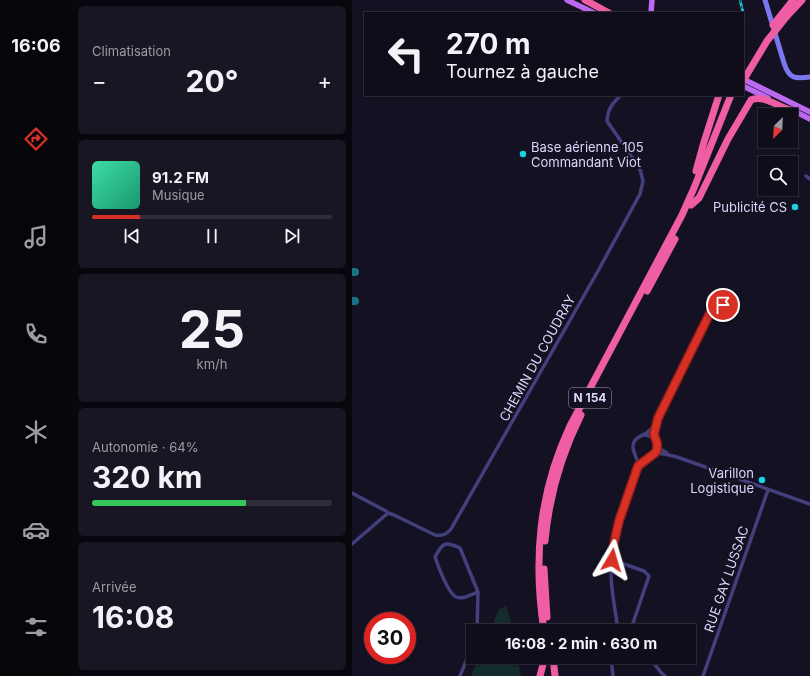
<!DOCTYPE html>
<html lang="fr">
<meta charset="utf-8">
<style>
body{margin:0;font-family:Inter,sans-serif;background:#181623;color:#f1f3f6;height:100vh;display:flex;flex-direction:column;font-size:15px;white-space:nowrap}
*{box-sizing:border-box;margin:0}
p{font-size:13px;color:#9b9ca2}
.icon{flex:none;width:22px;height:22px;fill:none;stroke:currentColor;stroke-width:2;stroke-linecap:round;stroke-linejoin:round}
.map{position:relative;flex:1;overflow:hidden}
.side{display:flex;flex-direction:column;gap:6px;padding:6px;background:#08070e;width:280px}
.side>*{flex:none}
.banner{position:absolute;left:12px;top:12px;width:380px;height:84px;border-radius:0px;box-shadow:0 1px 3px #0004,0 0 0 1px #2f2d39;background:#0f0d1a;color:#f1f3f6;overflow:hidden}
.needle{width:26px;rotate:204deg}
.buttons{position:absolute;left:406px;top:108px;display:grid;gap:8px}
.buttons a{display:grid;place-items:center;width:40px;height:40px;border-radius:0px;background:#0f0d1a;box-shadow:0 1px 3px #0004,0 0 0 1px #2f2d39;font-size:20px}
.speed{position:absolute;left:12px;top:612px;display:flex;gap:8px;font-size:20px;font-weight:700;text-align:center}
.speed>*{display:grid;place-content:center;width:52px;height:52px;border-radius:50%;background:#0f0d1a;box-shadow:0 1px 3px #0004,0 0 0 1px #2f2d39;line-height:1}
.speed .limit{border:6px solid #d22;background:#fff;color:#111}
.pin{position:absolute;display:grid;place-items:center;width:34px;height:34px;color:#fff;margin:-17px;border:2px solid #fff;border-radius:50%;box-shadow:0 1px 4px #0007}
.me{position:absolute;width:44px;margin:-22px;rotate:7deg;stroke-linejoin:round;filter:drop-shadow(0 0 3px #0008)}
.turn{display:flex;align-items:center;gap:14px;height:84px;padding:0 16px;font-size:18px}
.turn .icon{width:52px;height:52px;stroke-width:2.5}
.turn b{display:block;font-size:28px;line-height:34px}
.big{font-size:30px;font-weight:700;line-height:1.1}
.side .widget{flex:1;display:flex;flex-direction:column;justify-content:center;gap:6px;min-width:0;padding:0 14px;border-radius:6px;background:#181623}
.side .dial{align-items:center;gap:0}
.dial b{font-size:52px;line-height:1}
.song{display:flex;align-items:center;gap:12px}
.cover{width:48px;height:48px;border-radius:6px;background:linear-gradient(135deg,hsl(160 70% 55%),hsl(160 70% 35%))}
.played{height:4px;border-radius:2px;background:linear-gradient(90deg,#d93025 20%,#2f2d39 20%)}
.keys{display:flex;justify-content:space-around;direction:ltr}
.heat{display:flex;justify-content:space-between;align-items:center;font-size:22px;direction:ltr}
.charge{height:6px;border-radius:3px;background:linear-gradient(90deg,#34c759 64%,#2f2d39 0)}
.trip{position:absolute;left:114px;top:624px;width:230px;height:40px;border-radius:0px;background:#0f0d1a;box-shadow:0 1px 3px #0004,0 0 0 1px #2f2d39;font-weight:700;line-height:40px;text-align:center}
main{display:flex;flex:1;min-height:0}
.dock{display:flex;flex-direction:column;width:72px;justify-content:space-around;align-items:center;background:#06050a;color:#9b9ca2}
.dock .icon{width:28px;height:28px}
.dock .selected{color:#d93025}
.dock b{font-size:18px;color:#f1f3f6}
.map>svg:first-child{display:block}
.green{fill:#142c2b}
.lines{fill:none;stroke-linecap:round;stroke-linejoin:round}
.taxiway{stroke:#167284;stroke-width:8}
.street{stroke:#42407d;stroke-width:3.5}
.secondary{stroke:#7a77f1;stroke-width:5}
.primary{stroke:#bc69f0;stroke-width:5.5}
.highway{stroke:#ef5ea4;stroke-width:7}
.rail-casing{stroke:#18d3e6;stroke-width:2.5}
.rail{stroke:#141123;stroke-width:1;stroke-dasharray:3;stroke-linecap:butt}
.highway-bridge{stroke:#ef5ea4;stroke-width:7}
.route-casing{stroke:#8d1f18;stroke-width:10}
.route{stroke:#d93025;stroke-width:7}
.poi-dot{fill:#18d3e6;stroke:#141123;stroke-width:1.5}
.labels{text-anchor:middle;stroke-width:4;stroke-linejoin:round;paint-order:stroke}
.shield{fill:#141123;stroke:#9f9cba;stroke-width:1}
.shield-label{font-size:12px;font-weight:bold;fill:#dbd7fb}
.poi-label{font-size:13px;fill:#dbd7fb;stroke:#141123;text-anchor:end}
.street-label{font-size:13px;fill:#dbd7fb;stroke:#141123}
</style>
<main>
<nav class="dock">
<b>16:06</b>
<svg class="icon selected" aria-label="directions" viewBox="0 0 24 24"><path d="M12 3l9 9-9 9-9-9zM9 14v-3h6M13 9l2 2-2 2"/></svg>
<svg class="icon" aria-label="music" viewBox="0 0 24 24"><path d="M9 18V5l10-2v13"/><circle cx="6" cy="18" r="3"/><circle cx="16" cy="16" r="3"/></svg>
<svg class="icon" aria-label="phone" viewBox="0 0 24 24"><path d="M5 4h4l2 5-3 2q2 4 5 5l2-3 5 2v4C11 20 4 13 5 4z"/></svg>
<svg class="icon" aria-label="climate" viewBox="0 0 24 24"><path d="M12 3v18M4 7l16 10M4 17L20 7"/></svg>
<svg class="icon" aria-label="car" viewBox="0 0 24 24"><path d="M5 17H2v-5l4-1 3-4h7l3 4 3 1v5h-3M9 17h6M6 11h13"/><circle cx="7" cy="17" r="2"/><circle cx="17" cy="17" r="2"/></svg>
<svg class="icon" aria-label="filters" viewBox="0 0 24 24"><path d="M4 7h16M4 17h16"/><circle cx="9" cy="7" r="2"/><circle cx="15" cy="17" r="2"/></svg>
</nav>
<section class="side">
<div class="widget"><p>Climatisation</p>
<div class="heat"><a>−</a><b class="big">20°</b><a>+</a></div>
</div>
<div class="widget">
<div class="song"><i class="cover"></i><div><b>91.2 FM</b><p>Musique</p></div></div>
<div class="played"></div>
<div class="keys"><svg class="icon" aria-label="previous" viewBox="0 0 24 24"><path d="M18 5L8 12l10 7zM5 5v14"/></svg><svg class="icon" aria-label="pause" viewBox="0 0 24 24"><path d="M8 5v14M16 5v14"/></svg><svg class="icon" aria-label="next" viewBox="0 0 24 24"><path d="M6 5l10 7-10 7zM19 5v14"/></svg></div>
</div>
<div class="widget dial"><b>25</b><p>km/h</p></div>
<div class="widget"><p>Autonomie · 64%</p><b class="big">320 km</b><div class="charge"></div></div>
<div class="widget"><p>Arrivée</p><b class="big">16:08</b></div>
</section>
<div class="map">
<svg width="458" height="676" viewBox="0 0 458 676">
<rect width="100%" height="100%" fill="#141123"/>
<g class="green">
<path d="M154,606L162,631H138L147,609Z"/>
<path d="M127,657H165L169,676H119Z"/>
</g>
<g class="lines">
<g class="taxiway">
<path d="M0,272H3"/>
<path d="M0,301H3"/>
</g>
<g class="street">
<path d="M454,176L458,179"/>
<circle cx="364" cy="301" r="8"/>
<path d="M304,440L302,434L306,418L360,309"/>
<path d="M305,444L310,450L315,453"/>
<path d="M303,453L312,454L325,457L458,504"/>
<path d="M287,466C293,459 301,457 305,450C306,441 301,435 292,435"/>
<path d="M0,493L34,511L36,513"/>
<path d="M0,544L36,513L42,515L83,535C90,536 94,535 99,529L246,271L288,194L291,181L288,169L255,121C256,108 260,104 269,95"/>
<path d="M260,560L292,571L297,576L281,623L274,631"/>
<path d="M125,631L126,592L108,548C93,541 91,542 83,557C86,566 96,593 104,597C111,600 120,594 126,592"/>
<path d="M266,631C264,612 259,592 259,573C260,535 274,501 286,466C286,458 282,455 281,448C280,437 290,437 297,431C301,428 303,423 306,418"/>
<path d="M259,657L261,676"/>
<path d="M295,657C303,662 306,671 313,676"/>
<path d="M108,676L121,644"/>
<path d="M351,676L416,490"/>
</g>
<path class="secondary" d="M413,0L432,63C437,79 443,79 458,77"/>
<g class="primary">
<path d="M215,0L242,13"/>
<path d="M299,13L300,0"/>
<path d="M391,79L458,112"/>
<path d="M391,86L416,98"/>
<path d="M438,109L458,119"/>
</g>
<g class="highway">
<path d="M233,0L257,13"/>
<path d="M430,14L441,0"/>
<path d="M435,16L450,0"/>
<path d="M344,171L352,142L367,95"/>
<path d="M339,205L347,198L376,139L399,100C411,94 428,108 441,111"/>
<path d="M295,291L323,239"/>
<path d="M193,541C197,497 209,455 229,415"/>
<path d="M192,569L195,617"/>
<path d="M192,631C181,559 187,492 218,426L330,215L342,188L379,95"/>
<path d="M201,657L203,676"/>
<path d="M188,676L193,657"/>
</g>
<defs>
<path id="rail" d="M388,0L392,16"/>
</defs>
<use href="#rail" class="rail-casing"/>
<use href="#rail" class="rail"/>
<g class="highway-bridge">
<path d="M421,25L430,14"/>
<path d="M391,81L415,41L435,16"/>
</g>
</g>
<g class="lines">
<defs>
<path id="route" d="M260,560L262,543L267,521L286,466L303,453L305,450V443L302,434L306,418L360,309H365L371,305"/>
</defs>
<use href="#route" class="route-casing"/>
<use href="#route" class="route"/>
</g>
<g class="poi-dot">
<circle cx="171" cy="154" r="4"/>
<circle cx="443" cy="207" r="4"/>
<circle cx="410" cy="480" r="4"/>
</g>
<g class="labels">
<rect class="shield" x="217" y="388" width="42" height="20" rx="3"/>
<g class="shield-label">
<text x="238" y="402">N 154</text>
</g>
<g class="poi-label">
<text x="179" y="152" text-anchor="start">Base aérienne 105<tspan x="179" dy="15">Commandant Viot</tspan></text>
<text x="435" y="212">Publicité CS</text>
<text x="402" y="478">Varillon<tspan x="402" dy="15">Logistique</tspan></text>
</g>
<g class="street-label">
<text transform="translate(185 358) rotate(-61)" y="5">CHEMIN DU COUDRAY</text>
<text transform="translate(374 579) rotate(-71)" y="5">RUE GAY LUSSAC</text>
</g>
</g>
</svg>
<div class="buttons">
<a><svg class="needle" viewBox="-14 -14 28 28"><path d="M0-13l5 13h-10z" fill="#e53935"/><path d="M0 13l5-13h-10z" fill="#9b9ca2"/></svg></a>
<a><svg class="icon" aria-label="search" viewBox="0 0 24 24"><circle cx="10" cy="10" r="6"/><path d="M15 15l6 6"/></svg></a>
</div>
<div class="speed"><div class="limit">30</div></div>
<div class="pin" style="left:371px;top:305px;background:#d93025"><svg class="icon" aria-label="arrive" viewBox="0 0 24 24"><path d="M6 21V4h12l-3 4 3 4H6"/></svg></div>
<svg class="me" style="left:260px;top:560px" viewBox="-20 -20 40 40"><path d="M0-17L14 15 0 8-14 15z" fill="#d93025" stroke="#fff" stroke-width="4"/></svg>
<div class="trip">16:08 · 2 min · 630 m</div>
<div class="banner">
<div class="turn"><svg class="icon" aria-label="left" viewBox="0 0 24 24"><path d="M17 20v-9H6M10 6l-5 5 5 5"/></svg><div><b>270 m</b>Tournez à gauche</div></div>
</div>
</div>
</main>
